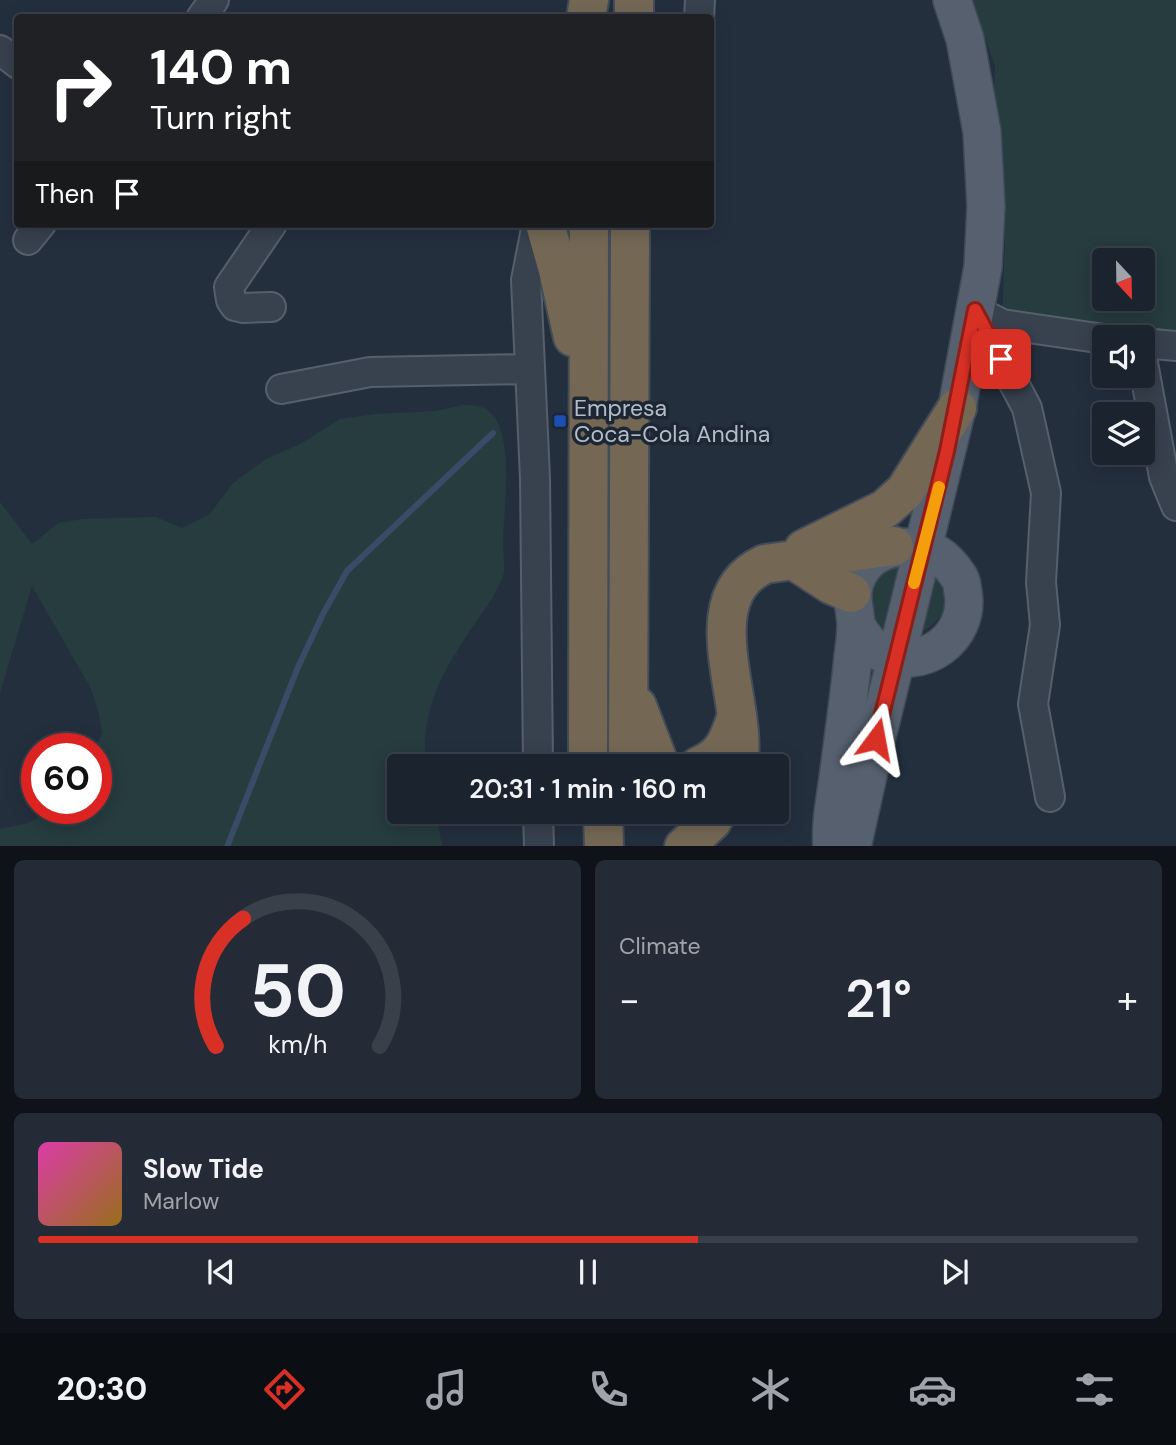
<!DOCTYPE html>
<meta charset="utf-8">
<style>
body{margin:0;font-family:"DM Sans",sans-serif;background:#242b36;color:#f1f3f6;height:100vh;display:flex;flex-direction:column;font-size:26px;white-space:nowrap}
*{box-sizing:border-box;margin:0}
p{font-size:23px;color:#a0a4aa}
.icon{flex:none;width:38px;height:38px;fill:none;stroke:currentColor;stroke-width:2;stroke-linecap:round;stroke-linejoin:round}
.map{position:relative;height:846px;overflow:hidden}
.details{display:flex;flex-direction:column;gap:14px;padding:14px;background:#0f1319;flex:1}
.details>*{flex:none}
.guide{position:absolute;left:14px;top:14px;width:700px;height:214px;border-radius:7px;box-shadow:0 4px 18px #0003,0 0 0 2px #39404a;background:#202124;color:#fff;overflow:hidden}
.needle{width:46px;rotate:158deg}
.tools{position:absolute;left:1092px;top:248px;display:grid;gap:14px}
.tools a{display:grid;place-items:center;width:63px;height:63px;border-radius:7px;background:#1b232e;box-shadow:0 4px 18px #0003,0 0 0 2px #39404a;font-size:35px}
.speed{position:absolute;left:21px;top:733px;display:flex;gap:14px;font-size:35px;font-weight:700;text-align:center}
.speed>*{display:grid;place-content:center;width:91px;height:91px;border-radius:50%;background:#1b232e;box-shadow:0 4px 18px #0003,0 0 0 2px #39404a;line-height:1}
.speed .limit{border:10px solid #d22;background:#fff;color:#111}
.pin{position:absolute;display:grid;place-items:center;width:60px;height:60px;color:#fff;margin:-30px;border-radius:14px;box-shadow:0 4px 10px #0006}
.me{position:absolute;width:77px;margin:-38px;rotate:13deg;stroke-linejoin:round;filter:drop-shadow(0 0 5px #0008)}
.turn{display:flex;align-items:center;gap:24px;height:147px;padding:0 21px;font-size:32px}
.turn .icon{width:91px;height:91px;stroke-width:2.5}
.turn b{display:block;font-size:49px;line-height:60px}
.then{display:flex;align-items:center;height:66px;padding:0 21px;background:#0003;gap:14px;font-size:26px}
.big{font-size:52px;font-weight:600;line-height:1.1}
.details .widget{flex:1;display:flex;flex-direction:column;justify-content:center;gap:10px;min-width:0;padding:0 24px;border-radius:10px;background:#242b36}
.details .dial{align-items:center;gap:0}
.dial svg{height:182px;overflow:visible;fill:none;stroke:#39404a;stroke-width:7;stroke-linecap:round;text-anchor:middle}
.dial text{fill:#f1f3f6;stroke:none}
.song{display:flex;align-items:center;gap:21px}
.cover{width:84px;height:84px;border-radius:10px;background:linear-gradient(135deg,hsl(320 70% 55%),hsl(40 70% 35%))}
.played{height:7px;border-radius:4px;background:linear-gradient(90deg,#d93025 60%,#39404a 60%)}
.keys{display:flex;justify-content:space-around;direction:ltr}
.heat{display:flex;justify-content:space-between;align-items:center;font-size:38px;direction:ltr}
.details .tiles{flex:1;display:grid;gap:14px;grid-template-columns:1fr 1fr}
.widget:last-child{grid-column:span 2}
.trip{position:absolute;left:387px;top:754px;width:402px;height:70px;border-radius:7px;background:#1b232e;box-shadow:0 4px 18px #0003,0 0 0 2px #39404a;font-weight:600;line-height:70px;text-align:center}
.tabs{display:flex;height:112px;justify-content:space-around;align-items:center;background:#0b0e12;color:#a0a4aa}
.tabs .icon{width:49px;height:49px}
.tabs .on{color:#d93025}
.tabs b{font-size:32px;color:#f1f3f6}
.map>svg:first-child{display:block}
.green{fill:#263c3f;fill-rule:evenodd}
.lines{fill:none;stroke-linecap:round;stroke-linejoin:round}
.stream{stroke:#394c67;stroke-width:6}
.minor-casing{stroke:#565f6c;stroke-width:32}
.major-casing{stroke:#414a57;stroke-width:40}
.highway-casing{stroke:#434c59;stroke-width:42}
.minor{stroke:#38414e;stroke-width:28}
.major{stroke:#56606e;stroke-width:37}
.highway{stroke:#746855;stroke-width:38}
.route-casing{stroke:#8d1f18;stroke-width:18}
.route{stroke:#d93025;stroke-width:12}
.slow{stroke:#f59e0b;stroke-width:12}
.transit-dot{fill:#1a4fb4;stroke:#1d2633;stroke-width:2.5}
.labels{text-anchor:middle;stroke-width:7;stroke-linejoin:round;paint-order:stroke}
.poi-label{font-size:23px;fill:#b4bcc9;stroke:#1d2633;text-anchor:start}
</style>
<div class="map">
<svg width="1176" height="847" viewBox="0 0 1176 847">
<rect width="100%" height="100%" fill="#242f3e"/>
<g class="green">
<path d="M968,0H1176V344C1122,334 1066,331 1012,325L1002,319L1005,238L994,98L995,67L988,45ZM1104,261H1143V299H1104Z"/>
<path d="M462,405C473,405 484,405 492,414C515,440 503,512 503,545C503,554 505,564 504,572C501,586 486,608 478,619C446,666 419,707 426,766H399V812H436L442,846H0V829L28,823L56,809L96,808L95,749L102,733L98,710L90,687L32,586L0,693V502L32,544L59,523L82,519L156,517L182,528L210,514L232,484L266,459L300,444L340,419L375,414L435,411Z"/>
<path d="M903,556L887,632C868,614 869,603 872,578Z"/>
<path d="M926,561C952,593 954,620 912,636Z"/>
</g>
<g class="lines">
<path class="stream" d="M227,847L298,667L323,614L347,571L493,433"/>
<defs>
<g id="minor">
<path d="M201,18L214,0"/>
<path d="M699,18L700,0"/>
<path d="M0,50L18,64"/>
<path d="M537,224L526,280L535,478L538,766"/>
<path d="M28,240L41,224"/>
<path d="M271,307L243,308L235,306L231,300L229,287L272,224"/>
<path d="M975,310L1027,408L1046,493L1041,582L1045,625L1033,704L1050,797"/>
<path d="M975,310L1002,324L1104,339"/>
<path d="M1143,343L1176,346"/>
<path d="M1143,363L1164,477L1176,506"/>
<path d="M281,389L370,372L529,369"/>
<path d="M538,812L539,847"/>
</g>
<g id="major">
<path d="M832,847C830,823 835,801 838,778C843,741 848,704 852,667C853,653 856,639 856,625C855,605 848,593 859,573C870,553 891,546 912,547C933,547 948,560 959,577C962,581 962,586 963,592C971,638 922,673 880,652C869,646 862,635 856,625"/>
<path d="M852,847L870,766L957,408L983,267L986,206L982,132L965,39L952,0"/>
</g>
<g id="highway">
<path d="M586,18L589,0"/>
<path d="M634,18V0"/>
<path d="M545,224L558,270L573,337"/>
<path d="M804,549L885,509L905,491L957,408"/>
<path d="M795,561L832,585L851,593"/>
<path d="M637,706L660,766"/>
<path d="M588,766L589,224"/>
<path d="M628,766L630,224"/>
<path d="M699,766C725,755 728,740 737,716"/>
<path d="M738,766C750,705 690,598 765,564L894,546"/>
<path d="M603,812L604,847"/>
<path d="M684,847L712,821L717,812"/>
</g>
</defs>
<use href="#minor" class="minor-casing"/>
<use href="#major" class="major-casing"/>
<use href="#highway" class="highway-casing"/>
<use href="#minor" class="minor"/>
<use href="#major" class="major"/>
<use href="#highway" class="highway"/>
</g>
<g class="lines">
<defs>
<path id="route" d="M876,739L947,451L975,310L1001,359"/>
</defs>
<use href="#route" class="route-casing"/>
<use href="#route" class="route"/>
<path class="slow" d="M914,583L939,487"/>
</g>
<rect class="transit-dot" x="553" y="414" width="14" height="14" rx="3.5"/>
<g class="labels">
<g class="poi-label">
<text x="574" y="416">Empresa<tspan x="574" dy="26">Coca-Cola Andina</tspan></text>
</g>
</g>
</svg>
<div class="tools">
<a><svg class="needle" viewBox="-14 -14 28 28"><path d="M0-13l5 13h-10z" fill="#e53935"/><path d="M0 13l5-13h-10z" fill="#a0a4aa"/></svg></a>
<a><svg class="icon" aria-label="sound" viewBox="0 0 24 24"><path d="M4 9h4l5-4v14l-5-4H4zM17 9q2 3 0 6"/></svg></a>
<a><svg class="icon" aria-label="layers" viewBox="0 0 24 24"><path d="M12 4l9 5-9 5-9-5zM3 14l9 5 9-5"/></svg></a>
</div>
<div class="speed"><div class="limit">60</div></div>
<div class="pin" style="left:1001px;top:359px;background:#d93025"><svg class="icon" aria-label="arrive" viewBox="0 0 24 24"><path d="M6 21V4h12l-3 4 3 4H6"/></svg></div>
<svg class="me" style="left:876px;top:739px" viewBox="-20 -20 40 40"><path d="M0-17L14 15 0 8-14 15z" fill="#d93025" stroke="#fff" stroke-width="4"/></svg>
<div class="trip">20:31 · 1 min · 160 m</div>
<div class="guide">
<div class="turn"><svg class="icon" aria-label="right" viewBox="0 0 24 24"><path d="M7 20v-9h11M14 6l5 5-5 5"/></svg><div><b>140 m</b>Turn right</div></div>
<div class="then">Then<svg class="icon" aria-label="arrive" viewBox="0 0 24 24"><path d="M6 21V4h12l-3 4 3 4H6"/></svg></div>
</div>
</div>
<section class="details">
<div class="tiles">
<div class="widget dial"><svg viewBox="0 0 100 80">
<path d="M14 69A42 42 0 1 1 86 69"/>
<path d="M14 69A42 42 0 0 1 26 13" stroke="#d93025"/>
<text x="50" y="56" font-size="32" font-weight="700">50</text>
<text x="50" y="72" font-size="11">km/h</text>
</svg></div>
<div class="widget"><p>Climate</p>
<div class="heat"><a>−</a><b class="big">21°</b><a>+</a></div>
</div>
<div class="widget">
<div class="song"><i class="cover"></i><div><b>Slow Tide</b><p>Marlow</p></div></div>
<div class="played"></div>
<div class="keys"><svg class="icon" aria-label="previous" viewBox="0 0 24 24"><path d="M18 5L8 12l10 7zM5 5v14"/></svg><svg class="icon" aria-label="pause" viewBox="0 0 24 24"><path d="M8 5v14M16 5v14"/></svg><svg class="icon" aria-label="next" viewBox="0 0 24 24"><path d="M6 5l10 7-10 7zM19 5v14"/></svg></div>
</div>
</div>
</section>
<nav class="tabs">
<b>20:30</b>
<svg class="icon on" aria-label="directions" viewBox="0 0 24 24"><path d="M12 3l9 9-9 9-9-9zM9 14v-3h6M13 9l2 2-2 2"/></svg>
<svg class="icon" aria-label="music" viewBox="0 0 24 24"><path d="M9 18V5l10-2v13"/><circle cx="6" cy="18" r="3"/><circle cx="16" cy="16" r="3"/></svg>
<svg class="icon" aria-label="phone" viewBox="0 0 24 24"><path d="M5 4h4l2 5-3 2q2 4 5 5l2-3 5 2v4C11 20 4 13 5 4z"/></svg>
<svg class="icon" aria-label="climate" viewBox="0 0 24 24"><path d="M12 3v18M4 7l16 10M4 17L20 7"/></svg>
<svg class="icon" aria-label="car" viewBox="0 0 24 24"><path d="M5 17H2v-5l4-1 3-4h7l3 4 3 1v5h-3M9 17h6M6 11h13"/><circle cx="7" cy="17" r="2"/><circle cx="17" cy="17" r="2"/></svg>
<svg class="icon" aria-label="filters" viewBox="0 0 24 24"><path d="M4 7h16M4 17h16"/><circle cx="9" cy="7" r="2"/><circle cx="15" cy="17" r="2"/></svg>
</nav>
